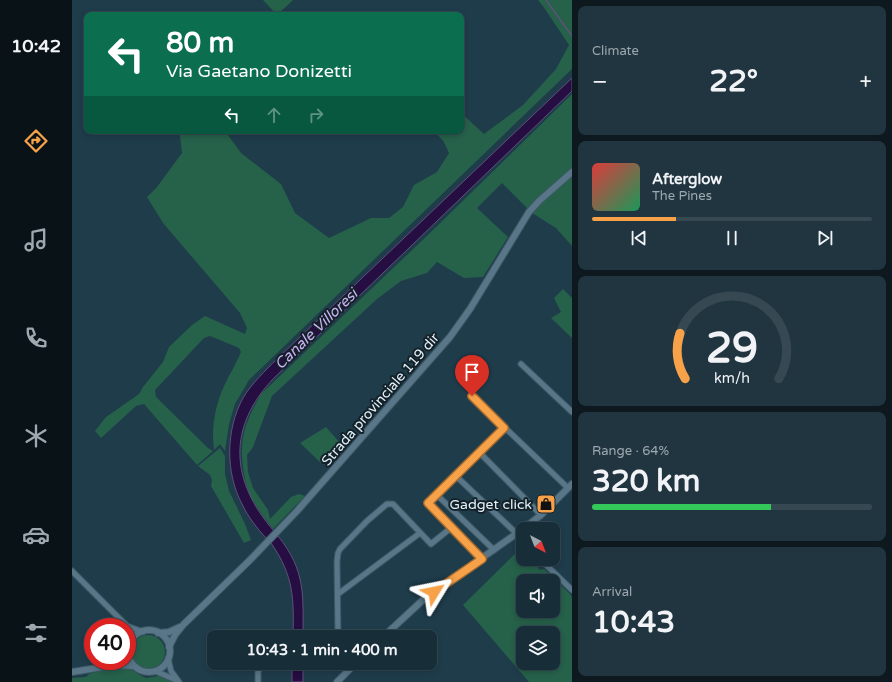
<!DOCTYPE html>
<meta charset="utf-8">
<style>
body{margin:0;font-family:"Varela Round",sans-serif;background:#203540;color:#f1f3f6;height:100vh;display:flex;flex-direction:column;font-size:15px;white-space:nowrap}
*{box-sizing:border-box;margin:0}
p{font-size:13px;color:#9ea8ae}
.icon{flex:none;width:22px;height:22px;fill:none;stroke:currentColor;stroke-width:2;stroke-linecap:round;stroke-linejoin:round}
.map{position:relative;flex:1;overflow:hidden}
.details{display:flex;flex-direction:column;gap:6px;padding:6px;background:#0d191f;width:320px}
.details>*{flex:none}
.top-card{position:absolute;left:12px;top:12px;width:380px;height:122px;border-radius:8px;box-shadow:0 2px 6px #0003,0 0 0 1px #364953;background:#0b6e4f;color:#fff;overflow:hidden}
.needle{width:26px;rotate:138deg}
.controls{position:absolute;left:444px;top:522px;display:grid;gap:8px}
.controls a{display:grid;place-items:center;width:44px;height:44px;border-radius:8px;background:#172d38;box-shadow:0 2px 6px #0003,0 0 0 1px #364953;font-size:20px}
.speed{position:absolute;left:12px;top:618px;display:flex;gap:8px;font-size:20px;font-weight:700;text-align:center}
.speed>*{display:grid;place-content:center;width:52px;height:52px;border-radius:50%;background:#172d38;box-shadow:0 2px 6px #0003,0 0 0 1px #364953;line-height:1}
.speed .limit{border:6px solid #d22;background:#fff;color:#111}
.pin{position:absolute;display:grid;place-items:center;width:34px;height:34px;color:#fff;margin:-41px -17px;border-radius:50% 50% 50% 0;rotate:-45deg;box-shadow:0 0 4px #0007}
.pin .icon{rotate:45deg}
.me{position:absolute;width:44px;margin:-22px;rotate:55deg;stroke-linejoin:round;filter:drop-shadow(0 0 3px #0008)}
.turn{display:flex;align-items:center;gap:14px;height:84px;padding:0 16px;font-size:18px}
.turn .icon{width:52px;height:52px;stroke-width:2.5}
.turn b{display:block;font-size:28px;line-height:34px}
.lanes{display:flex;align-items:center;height:38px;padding:0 16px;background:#0003;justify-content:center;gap:20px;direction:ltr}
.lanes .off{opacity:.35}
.big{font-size:30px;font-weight:700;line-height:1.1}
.details .tile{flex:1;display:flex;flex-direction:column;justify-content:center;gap:6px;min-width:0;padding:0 14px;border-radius:8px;background:#203540}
.details .dial{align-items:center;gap:0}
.dial svg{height:104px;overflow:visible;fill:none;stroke:#364953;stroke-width:7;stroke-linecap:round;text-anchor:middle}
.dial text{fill:#f1f3f6;stroke:none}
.song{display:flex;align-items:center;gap:12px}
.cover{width:48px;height:48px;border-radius:6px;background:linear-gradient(135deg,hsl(0 70% 55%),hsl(150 70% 35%))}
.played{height:4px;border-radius:2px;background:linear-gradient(90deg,#f7a149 30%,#364953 30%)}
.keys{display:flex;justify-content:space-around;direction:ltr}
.heat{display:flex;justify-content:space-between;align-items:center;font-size:22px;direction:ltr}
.charge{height:6px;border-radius:3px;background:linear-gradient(90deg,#34c759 64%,#364953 0)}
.trip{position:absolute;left:135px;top:630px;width:230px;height:40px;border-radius:8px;background:#172d38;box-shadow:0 2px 6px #0003,0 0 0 1px #364953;font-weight:700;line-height:40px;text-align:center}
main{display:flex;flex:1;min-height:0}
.dock{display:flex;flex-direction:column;width:72px;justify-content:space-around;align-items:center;background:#091216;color:#9ea8ae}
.dock .icon{width:28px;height:28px}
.dock .selected{color:#f7a149}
.dock b{font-size:18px;color:#f1f3f6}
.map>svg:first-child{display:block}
.green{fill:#26614a;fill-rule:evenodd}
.water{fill:#260d42;stroke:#5e517a}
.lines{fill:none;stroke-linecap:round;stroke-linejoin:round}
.stream{stroke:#5e517a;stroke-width:1.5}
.minor-casing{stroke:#3e5865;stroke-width:7}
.tertiary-casing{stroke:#3e5865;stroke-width:8}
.minor{stroke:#587687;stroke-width:5}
.tertiary{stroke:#587687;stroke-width:6}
.route-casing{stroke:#a1692f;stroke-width:10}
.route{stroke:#f7a149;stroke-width:7}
.labels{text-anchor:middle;stroke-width:4;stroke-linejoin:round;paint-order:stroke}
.street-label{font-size:14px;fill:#e1f1fb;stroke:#152128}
.poi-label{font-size:14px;fill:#e1f1fb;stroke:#152128;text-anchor:end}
.water-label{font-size:15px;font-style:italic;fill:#cab2f7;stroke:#152128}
</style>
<main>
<nav class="dock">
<b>10:42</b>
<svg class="icon selected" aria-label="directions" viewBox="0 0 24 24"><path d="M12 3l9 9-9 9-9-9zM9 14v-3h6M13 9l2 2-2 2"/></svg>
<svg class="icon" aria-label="music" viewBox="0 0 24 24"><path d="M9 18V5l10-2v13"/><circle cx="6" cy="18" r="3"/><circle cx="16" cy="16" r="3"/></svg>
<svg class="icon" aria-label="phone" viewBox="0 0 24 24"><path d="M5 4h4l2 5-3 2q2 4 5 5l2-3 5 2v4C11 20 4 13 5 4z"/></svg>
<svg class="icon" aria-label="climate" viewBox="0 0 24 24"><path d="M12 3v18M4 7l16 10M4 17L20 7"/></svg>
<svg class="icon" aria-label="car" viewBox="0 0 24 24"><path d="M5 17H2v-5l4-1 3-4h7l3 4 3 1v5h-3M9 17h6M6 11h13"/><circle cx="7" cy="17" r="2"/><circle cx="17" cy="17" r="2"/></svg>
<svg class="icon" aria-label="filters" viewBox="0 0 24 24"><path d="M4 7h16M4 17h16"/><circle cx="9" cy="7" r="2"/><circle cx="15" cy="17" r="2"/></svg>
</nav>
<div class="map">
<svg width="500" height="682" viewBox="0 0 500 682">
<rect width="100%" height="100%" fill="#1f3c4b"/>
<g class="green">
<path d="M191,0H221L205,15Z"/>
<path d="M466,0H500V69L177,380L163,404L157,424L153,451L148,444L142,450C139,428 143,406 152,386C157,375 164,364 169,352L167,348L138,336L132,338L83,390L84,397L136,448L141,451L125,465L72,404L64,406L29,438L23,431L34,417L67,394L71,387L91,362L97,347L120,325L133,316L173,334L175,328L168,313L91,223L75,197L85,187L110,153L108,136L104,131H153L169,153L209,184L223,213L257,238L299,218H317L331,207L342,185L365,172L377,153L372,142L362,131H389V113L412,134L451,105L484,69L497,45L473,9Z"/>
<path d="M500,94V246L484,228L460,213L430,183L405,208L436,237L411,277L392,278L365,262L355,273L329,281L305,299L200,396L181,447L175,455L176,472L181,488L196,510L198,519L219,497L227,494L233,496L201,529C193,519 185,508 179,497C174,487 172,477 171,467C167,436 174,421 189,394L359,232Z"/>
<path d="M491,289L500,298V338L479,318L489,312L482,298Z"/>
<path d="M254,427L269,444L249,463L228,443Z"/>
<path d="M148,448L153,456V474L157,491L173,524L179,540L172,543L139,486L140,480L138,475L126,466Z"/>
<path d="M451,546V559H461L466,564V568L468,570L472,569L499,595L500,598V682H457L391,605ZM451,581H481V611H451ZM451,633H481V663H451Z"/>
<circle cx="76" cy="652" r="17"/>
<path d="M50,667L59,669L66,674L74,678L87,676L101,682H0V678L14,677L17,674L31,670Z"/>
</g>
<g class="water">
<path d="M500,78V91L202,378C155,427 158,481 202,531L194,538C185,528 176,517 170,504C153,472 154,429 171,398C180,383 193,371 205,359Z"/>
<path d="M206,536C234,571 231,595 231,637H221C222,599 222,576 199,543Z"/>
<rect x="220" y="663" width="11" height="19"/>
</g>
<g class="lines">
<path class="stream" d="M474,0L500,36"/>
<defs>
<g id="minor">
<path d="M449,364L500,412"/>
<path d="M400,396L496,488"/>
<path d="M407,452L469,515"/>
<path d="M384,476L445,534"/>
<path d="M365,495L422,550"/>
<path d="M443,535L451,542"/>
<path d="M410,559L356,503L432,428"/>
<path d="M468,559L500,590"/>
<path d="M0,571L55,626L71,632"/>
<path d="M266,594L348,533"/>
<path d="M55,628L58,643"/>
<path d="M266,637L265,561L266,553L268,549L295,521L315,504H321L359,544L380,527"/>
<path d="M96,658L99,671L107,682"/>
<path d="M83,671L104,680"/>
<path d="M186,682V672L190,663"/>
</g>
<g id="tertiary">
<path d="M451,529L469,515L500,484"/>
<circle cx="77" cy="651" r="21"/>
<path d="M86,633L97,632L108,627"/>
<path d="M311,637L352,599L451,529"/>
<path d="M97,647L103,635L111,625L178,560L225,511L378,337L398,309L457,212L467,201L500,172"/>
<path d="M0,672L43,665L62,666"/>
<path d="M265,682L284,663"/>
</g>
</defs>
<use href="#minor" class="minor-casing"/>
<use href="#tertiary" class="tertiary-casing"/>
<use href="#minor" class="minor"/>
<use href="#tertiary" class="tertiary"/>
</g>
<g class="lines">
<defs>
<path id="route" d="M362,592L410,559L356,503L432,428L400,396"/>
</defs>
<use href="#route" class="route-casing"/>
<use href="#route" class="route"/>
</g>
<defs>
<symbol id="shop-square" viewBox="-11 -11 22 22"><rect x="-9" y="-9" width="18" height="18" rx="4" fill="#f7a149" stroke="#152128"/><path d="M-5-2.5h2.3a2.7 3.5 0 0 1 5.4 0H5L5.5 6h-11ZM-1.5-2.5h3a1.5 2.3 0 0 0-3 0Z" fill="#111"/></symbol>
</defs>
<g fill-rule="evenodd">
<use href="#shop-square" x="463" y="493" width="22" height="22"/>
</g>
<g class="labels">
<g class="street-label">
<text transform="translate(308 399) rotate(-49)" y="5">Strada provinciale 119 dir</text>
</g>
<g class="poi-label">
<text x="460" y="509">Gadget click</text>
</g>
<g class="water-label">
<text transform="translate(244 329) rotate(-44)" y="5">Canale Villoresi</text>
</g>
</g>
</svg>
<div class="controls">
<a><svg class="needle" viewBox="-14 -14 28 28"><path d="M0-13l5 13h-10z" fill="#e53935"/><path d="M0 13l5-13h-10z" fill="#9ea8ae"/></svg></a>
<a><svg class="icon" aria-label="sound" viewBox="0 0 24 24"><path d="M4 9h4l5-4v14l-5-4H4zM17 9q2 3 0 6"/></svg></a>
<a><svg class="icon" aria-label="layers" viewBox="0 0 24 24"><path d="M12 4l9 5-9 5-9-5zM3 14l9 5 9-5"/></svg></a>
</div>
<div class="speed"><div class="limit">40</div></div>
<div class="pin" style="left:400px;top:396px;background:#d93025"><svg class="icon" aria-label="arrive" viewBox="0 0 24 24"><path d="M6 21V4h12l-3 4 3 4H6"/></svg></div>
<svg class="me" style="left:362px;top:592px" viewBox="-20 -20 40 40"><path d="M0-17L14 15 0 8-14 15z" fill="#f7a149" stroke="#fff" stroke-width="4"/></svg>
<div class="trip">10:43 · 1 min · 400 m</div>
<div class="top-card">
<div class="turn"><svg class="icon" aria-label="left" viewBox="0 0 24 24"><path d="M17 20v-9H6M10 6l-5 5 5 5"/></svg><div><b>80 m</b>Via Gaetano Donizetti</div></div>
<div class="lanes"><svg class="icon" aria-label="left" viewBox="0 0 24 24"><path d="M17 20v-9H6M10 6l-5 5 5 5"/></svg><svg class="icon off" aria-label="ahead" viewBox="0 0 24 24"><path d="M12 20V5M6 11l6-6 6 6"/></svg><svg class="icon off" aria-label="right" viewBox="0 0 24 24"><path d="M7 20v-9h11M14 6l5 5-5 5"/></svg></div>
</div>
</div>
<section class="details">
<div class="tile"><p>Climate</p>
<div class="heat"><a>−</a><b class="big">22°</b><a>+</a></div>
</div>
<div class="tile">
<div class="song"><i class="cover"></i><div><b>Afterglow</b><p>The Pines</p></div></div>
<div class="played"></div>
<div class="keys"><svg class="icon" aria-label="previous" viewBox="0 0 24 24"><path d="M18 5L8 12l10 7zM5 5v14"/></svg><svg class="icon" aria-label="pause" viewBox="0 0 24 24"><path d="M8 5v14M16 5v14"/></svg><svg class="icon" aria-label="next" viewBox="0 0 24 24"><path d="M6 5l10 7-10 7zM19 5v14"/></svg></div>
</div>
<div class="tile dial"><svg viewBox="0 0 100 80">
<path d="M14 69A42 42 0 1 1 86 69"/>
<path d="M14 69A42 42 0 0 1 10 34" stroke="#f7a149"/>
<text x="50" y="56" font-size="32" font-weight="700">29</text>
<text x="50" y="72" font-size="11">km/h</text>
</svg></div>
<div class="tile"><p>Range · 64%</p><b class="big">320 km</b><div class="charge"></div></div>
<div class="tile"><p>Arrival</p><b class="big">10:43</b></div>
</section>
</main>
